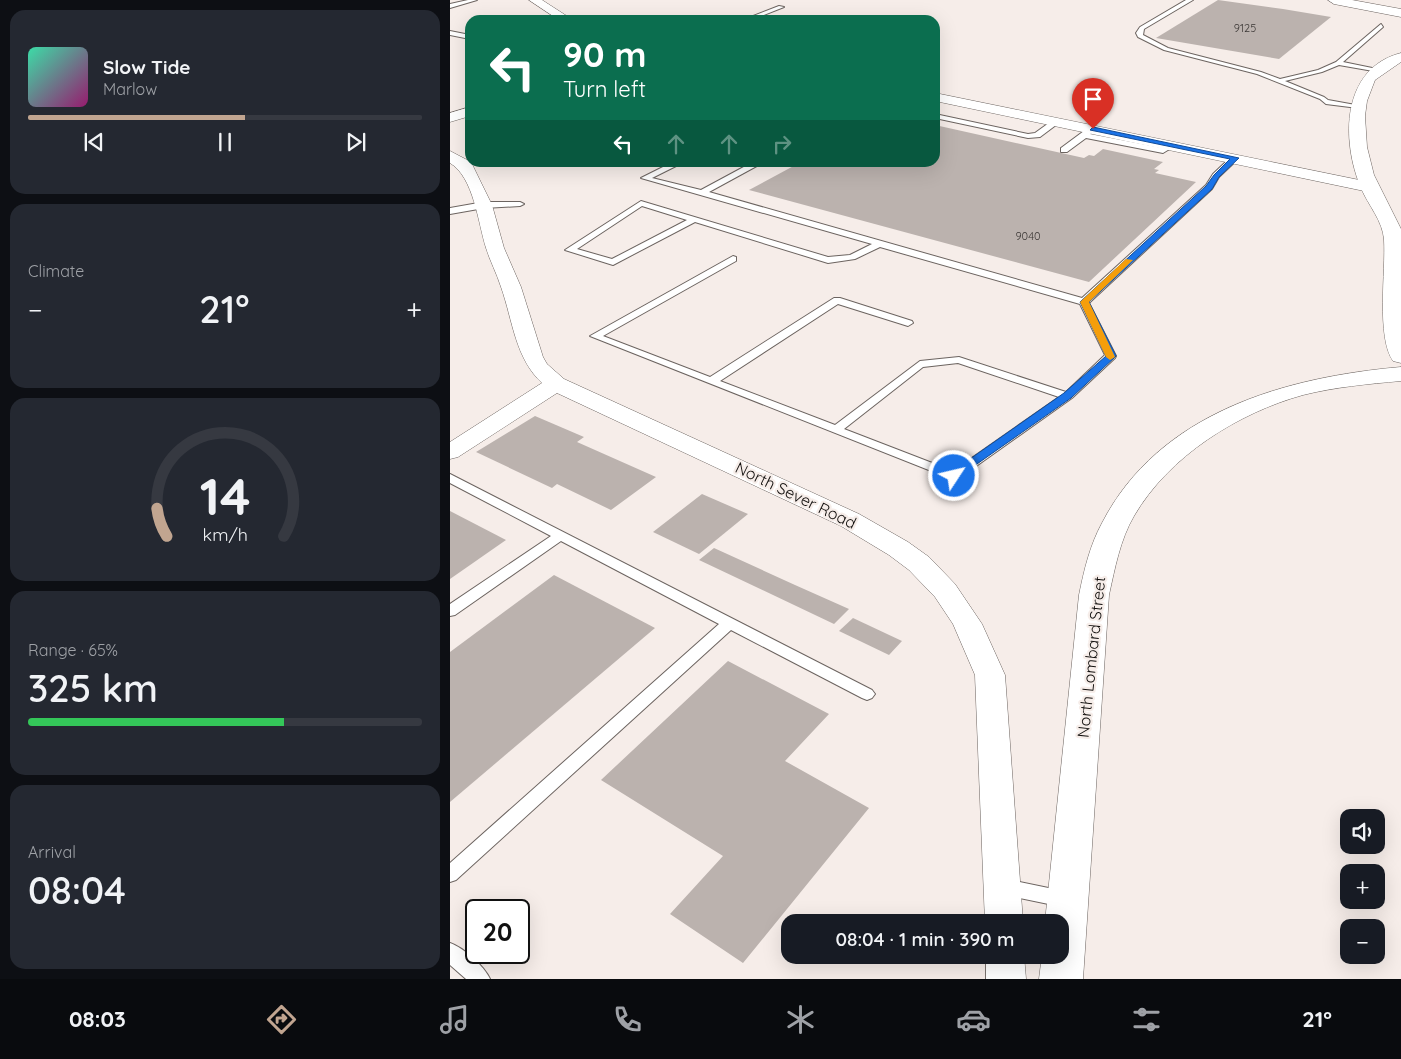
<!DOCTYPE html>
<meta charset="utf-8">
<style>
body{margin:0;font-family:Quicksand,sans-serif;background:#242831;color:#f1f3f6;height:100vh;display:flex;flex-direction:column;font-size:19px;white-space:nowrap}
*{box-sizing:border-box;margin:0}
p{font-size:16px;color:#9ea1a6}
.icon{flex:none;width:28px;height:28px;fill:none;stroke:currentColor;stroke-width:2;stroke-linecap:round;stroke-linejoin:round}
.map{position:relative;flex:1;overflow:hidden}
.sheet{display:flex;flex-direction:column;gap:10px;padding:10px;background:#0d0f14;width:450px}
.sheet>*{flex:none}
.banner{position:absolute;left:15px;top:15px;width:475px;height:152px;border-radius:15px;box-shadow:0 5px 20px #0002;background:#0b6e4f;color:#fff;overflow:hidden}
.fabs{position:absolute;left:890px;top:809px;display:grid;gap:10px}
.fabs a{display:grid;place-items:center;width:45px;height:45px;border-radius:10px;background:#171b24;box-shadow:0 5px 20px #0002;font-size:25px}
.speed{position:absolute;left:15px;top:899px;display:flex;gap:10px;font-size:25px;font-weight:700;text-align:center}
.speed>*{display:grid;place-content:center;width:65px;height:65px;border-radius:50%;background:#171b24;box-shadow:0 5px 20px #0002;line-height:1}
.speed .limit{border:2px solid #111;border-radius:8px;background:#fff;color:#111}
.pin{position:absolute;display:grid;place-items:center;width:42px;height:42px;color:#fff;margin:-51px -21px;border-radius:50% 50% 50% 0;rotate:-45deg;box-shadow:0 0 5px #0007}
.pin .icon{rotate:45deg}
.me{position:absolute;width:55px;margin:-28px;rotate:55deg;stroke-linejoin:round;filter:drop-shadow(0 0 4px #0008)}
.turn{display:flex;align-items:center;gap:18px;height:105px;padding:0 15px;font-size:22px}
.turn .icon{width:65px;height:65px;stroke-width:2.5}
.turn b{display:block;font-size:35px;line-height:42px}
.lanes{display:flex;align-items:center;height:48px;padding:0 15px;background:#0003;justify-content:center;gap:25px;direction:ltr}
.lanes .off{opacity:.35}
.big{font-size:38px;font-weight:600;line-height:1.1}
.sheet .widget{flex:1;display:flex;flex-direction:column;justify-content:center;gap:8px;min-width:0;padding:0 18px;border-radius:15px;background:#242831}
.sheet .dial{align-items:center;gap:0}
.dial svg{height:130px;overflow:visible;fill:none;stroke:#363941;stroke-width:7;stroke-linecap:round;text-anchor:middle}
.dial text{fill:#f1f3f6;stroke:none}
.song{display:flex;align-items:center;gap:15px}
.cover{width:60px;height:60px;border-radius:8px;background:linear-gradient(135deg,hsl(160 70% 55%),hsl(320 70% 35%))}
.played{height:5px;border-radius:2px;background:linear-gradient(90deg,#c1a590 55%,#363941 55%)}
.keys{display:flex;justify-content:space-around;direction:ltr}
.heat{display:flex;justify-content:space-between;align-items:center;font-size:28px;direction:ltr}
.charge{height:8px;border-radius:4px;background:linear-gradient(90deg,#34c759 65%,#363941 0)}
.trip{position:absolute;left:331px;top:914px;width:288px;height:50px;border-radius:15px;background:#171b24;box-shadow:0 5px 20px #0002;font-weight:600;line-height:50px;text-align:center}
.tab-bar{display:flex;height:80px;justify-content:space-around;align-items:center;background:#090b0e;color:#9ea1a6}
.tab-bar .icon{width:35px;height:35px}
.tab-bar .active{color:#c1a590}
.tab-bar b{font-size:22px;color:#f1f3f6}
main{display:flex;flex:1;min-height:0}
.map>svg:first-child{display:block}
.building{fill:#bbb2ae}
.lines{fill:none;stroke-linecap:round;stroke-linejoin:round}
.service-casing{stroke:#6c6460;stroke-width:2}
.minor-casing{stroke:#6c6460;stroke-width:1}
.tertiary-casing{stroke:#6c6460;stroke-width:1}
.secondary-casing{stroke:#6c6460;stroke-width:1}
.service{fill:#fff;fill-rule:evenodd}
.minor{fill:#fff;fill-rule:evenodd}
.tertiary{fill:#fff;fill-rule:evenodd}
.secondary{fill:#fff;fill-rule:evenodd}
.route{fill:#1a73e8;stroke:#114b97}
.slow{fill:#f59e0b}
.labels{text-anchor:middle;stroke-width:4.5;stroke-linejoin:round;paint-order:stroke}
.far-number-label{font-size:11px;fill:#3a3634}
.street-label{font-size:16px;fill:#0f0d0b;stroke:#f6ede9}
</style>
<main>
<section class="sheet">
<div class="widget">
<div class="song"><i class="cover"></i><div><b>Slow Tide</b><p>Marlow</p></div></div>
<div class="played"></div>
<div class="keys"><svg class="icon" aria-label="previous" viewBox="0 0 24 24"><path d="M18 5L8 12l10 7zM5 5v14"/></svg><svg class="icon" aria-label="pause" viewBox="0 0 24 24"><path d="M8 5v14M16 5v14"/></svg><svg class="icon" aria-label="next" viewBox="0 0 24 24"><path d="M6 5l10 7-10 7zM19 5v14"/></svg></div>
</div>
<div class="widget"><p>Climate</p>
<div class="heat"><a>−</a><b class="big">21°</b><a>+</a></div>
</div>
<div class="widget dial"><svg viewBox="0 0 100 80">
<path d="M14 69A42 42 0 1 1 86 69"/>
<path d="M14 69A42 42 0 0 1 8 52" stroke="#c1a590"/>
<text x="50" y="56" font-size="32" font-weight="700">14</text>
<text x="50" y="72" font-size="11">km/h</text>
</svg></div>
<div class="widget"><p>Range · 65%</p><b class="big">325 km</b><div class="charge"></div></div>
<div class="widget"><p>Arrival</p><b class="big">08:04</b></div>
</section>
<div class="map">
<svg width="951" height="979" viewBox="0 0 951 979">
<rect width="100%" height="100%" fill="#f6ede9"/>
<g class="building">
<path d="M768,0L833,9L881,17L829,59L706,38Z"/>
<path d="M485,125L634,158L639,155L644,156L653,149L713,162L704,169L709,170L705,173L746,182L639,282L299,190L351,162H485Z"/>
<path d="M85,416L134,437L127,442L206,477L161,510L107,484L102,488L26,452Z"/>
<path d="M252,494L298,514L249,554L203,532Z"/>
<path d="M0,511L56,540L0,579Z"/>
<path d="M264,548L345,585L399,609L384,624L249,560Z"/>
<path d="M104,575L205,628L0,802V652Z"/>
<path d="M403,618L452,641L439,655L389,631Z"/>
<path d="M278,661L379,714L335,761L419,808L293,963L220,914L273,856L151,780Z"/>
</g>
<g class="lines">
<defs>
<g id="service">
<path d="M18,0H27L0,8V4Z"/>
<path d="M736,0H743L694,29L693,35L718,48L811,72L830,79L868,70L886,62L931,24L933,27L893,62L932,70L929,72L889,65L872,72L835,81L874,97L878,100L911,106L908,108L876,104L870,99L807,74L714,50L688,37L686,33L690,27Z"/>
<path d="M329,6L334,7L301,20H293Z"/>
<path d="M0,31L20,35V39L0,35Z"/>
<path d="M485,114L578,134L585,133L603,120L610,122L590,137L578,138L485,118Z"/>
<path d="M638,128L645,130L640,134L712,148L722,143L726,145L713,153L636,138L617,152H611V148Z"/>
<path d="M782,156L789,158L769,177L762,189L639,303L666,356L665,358L622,398L508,479L504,480L140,336L283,256L286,257V261L153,336L260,377L384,298H390L462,321L463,323L458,326L388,304L270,381L385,425L470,361L509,357L616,392L655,355L630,304L430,247L405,259L378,263L245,222L163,265L115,250L191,201L378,257L400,255L422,244L191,178L223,162H234L202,178L251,190L303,162H314L259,192L632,298L756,185L763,174ZM192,206L237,220L162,259L127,249ZM508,363L609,397L503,471L394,429L473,367Z"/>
<path d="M34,202H70L74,204L70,206L34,208L0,214V208Z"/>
<path d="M0,474L422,690L425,694L422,698L417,700L412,698L281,630L6,880L0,882V863L269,624L111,541L5,615L0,616V604L101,536L0,483Z"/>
<path d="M555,879L613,891L620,893L622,899L620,905L613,907L555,895L549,893L546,887L549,881Z"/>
<path d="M0,943C14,948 34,966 40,979H16L0,965Z"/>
</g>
<g id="minor">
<path d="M79,0H92L123,20H109Z"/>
<path d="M485,93L919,182L927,187L919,192L485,101Z"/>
<path d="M20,107V116L0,122V113Z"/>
<path d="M0,151L21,162L42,205L54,248L71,287L93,357L97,364L114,379L409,514L458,542L479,557L505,584L532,624L555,675L573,922H535L525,675L503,624L485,597L459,570L439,555L391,526L107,393L8,457L0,459V442L92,383C65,358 63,321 51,287C47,274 40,261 36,248C28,223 24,177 0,163Z"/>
<path d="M536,955H574L576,979H536Z"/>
</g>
<g id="tertiary">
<path d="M878,0H902L951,9V17L884,4Z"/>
<path d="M951,53V62L925,80L917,101L915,116L917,147L924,175L951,229V363L943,361C926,337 936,270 934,240C933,221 918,205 911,188C891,141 891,68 951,53Z"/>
</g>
<path id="secondary" d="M951,367V381C918,384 885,387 853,395C788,413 719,456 684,516C670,540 665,568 659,595L633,979H589L592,955H610V922H595L629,595C634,570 640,545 652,523C709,412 836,377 951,367Z"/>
</defs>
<use href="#service" class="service-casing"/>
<use href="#minor" class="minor-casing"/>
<use href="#tertiary" class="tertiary-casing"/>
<use href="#secondary" class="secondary-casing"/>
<use href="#service" class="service"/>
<use href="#minor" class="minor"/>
<use href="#tertiary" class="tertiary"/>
<use href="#secondary" class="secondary"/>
</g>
<path class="route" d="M643,127L789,158L769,177L762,189L639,302L666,356L664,358L621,398L507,478H500V473L614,393L656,356L630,302L756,186L764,175L780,159L640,130Z"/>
<path class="slow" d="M676,259L683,260L639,302L665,357L660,360L656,357L630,302Z"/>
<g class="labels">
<g class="far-number-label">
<text x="795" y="32">9125</text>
<text x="578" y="240">9040</text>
</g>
<g class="street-label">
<text transform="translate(346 495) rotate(26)" y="6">North Sever Road</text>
<text transform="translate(641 657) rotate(-84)" y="6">North Lombard Street</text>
</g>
</g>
</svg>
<div class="fabs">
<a><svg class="icon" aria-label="sound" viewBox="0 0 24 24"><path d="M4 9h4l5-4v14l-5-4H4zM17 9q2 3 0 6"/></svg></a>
<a>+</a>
<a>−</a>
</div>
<div class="speed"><div class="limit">20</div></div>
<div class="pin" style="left:643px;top:129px;background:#d93025"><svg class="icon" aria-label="arrive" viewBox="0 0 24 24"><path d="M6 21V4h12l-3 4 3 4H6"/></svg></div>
<svg class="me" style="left:504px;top:476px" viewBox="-20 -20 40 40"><circle r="17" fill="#1a73e8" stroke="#fff" stroke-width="3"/><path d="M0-11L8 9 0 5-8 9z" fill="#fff"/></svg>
<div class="trip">08:04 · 1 min · 390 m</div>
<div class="banner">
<div class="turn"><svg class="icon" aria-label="left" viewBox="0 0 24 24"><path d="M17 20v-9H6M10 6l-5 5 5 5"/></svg><div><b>90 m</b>Turn left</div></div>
<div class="lanes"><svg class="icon" aria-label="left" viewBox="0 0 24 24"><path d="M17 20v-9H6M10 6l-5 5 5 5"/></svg><svg class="icon off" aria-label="ahead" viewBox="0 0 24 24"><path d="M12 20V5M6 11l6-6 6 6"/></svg><svg class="icon off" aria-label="ahead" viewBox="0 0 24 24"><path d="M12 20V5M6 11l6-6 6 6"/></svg><svg class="icon off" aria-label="right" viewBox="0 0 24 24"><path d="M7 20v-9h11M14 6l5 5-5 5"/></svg></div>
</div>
</div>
</main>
<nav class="tab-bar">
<b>08:03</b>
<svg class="icon active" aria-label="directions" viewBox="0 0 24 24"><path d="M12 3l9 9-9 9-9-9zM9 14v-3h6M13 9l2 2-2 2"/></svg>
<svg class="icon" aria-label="music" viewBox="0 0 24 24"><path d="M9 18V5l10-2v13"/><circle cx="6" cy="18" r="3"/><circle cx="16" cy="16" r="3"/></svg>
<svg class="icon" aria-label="phone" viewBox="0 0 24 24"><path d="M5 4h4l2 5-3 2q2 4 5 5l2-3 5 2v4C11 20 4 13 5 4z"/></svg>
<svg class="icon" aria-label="climate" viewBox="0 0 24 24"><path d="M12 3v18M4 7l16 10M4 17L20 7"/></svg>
<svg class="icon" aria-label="car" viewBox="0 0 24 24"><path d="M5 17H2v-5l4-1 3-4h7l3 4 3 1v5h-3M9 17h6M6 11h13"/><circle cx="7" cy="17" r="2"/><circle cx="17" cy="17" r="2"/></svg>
<svg class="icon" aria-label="filters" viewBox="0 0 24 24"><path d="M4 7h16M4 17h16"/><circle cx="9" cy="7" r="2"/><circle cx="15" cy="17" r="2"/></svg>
<b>21°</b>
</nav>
